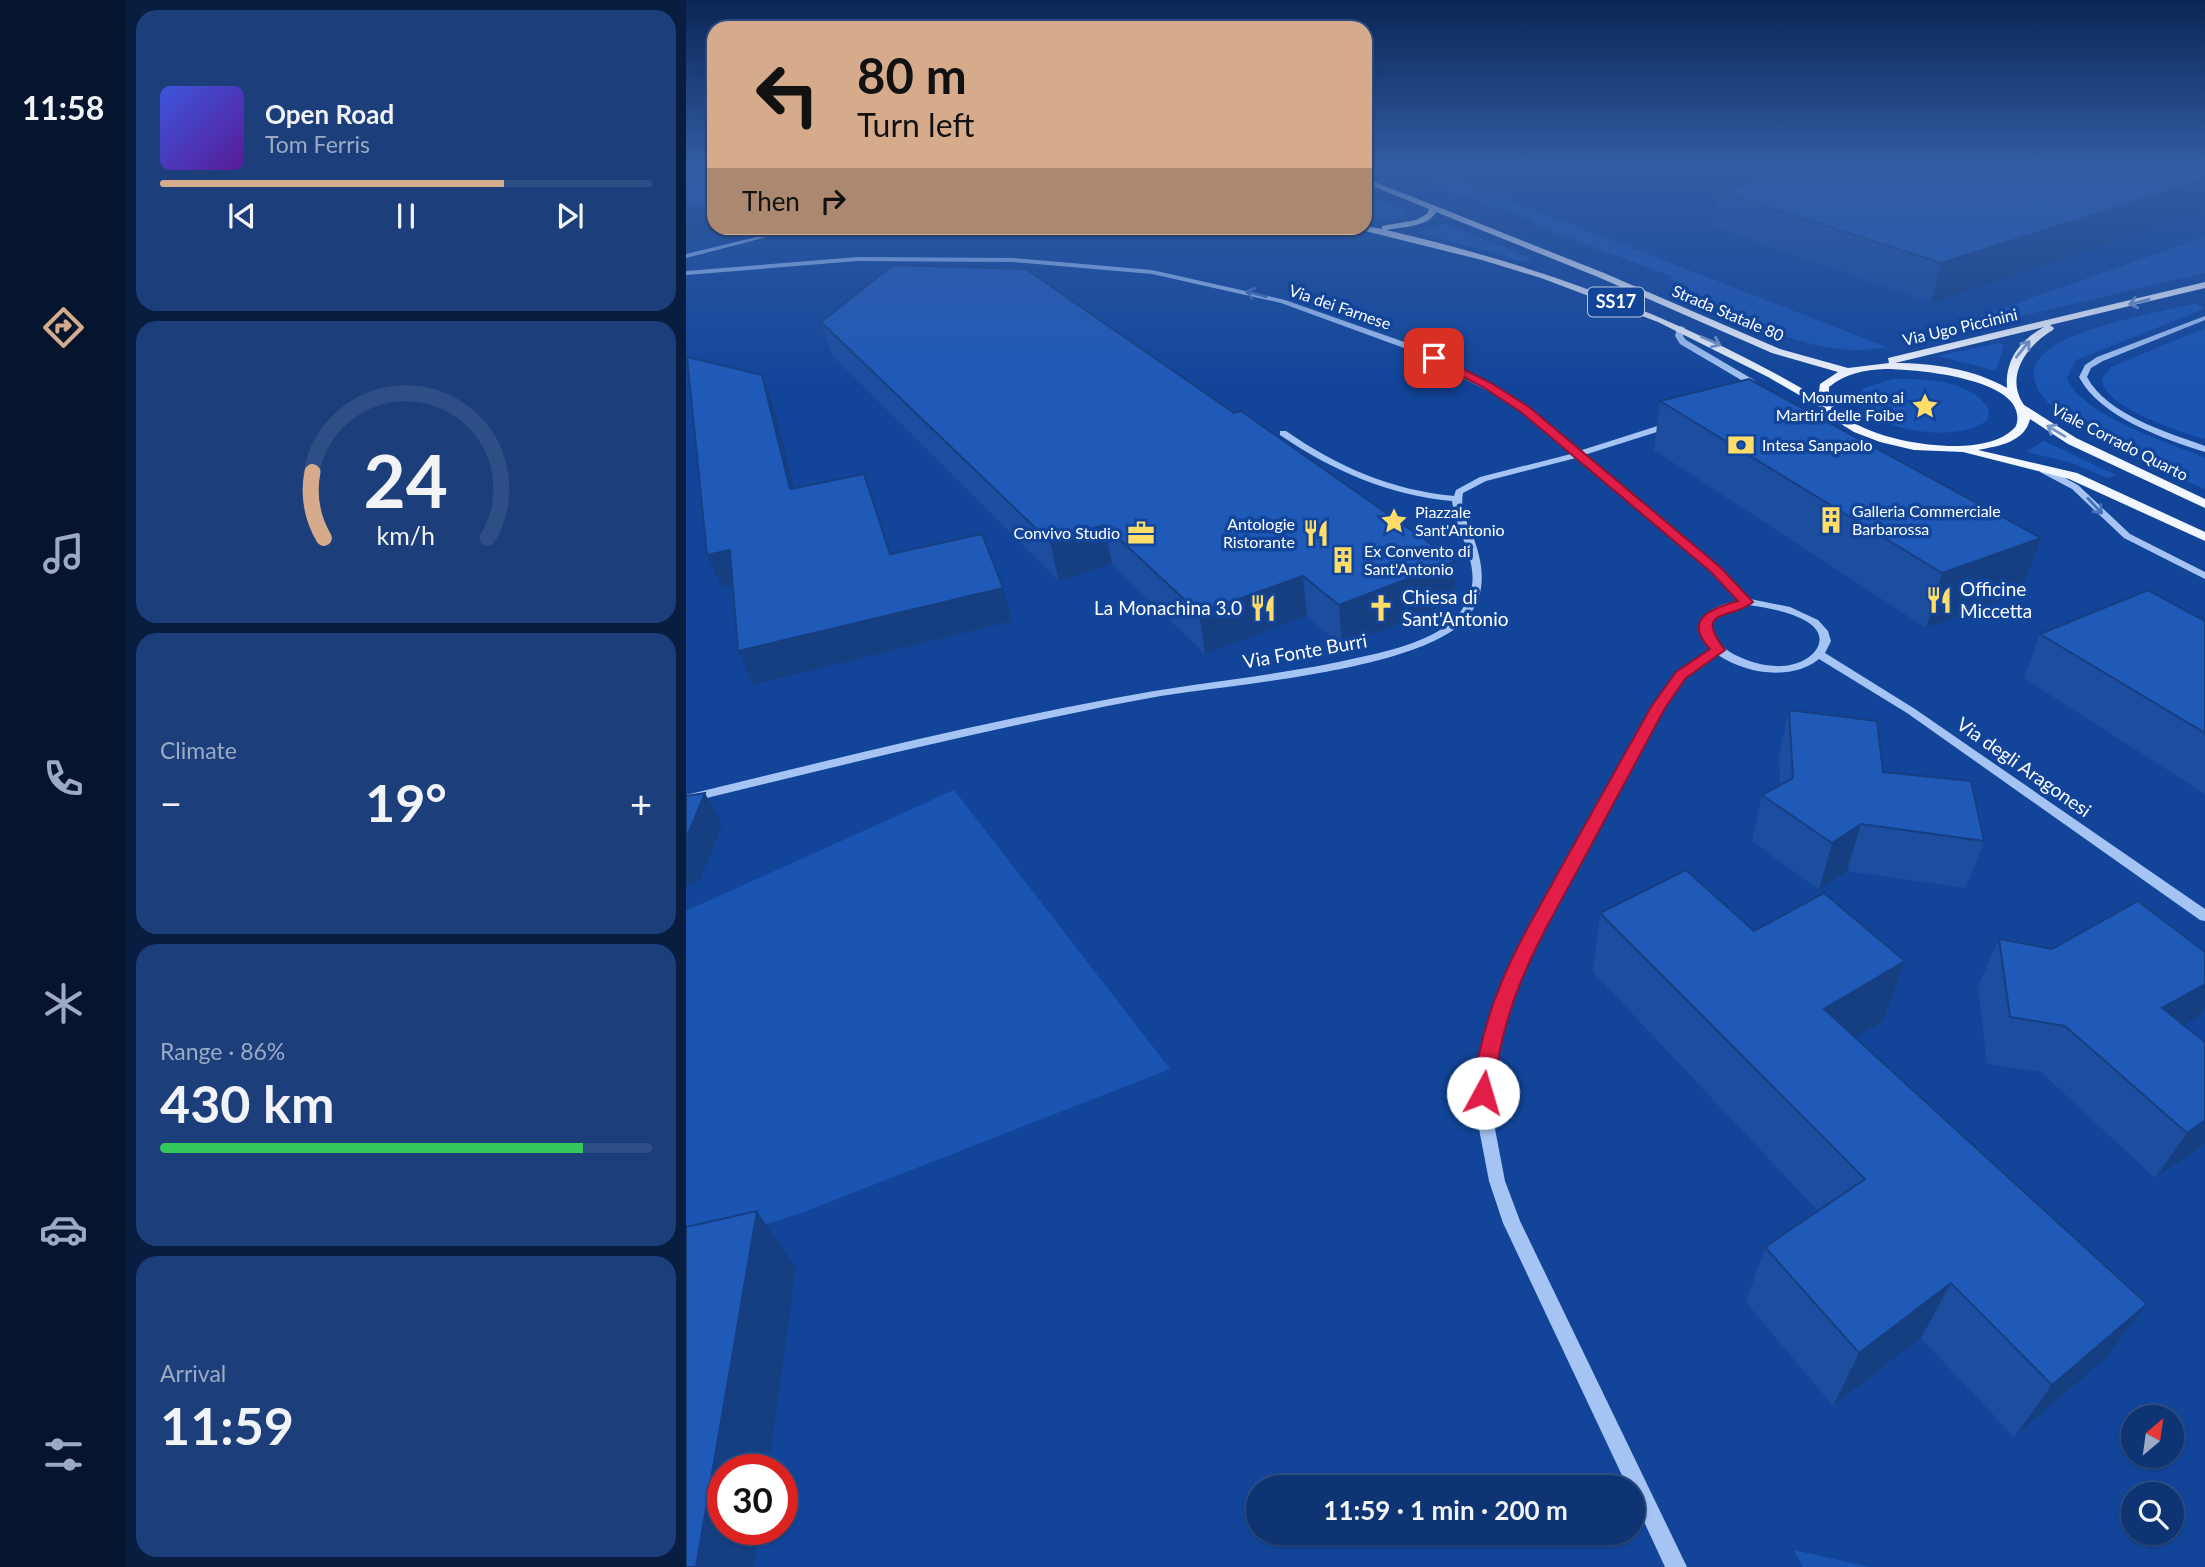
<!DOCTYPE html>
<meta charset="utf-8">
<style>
body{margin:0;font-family:Lato,sans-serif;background:#1c3f7c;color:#f1f3f6;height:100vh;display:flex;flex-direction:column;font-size:26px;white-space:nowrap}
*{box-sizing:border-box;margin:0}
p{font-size:23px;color:#9baac5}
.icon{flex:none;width:38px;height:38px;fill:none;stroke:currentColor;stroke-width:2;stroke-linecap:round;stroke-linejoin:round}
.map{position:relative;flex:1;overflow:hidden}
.panel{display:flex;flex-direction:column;gap:10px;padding:10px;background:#081d40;width:560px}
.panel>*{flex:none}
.top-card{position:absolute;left:21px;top:21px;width:665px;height:214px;border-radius:21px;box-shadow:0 2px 5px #0004,0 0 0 2px #2e4f86;background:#d6ab8b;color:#111;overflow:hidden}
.needle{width:46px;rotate:29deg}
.controls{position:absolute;left:1435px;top:1405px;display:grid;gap:14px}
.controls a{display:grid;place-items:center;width:63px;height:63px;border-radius:50%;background:#0e3474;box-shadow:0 2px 5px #0004,0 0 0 2px #2e4f86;font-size:35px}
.speed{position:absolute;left:21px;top:1454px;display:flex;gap:14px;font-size:35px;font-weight:700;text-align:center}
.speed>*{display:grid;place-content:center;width:91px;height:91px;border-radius:50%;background:#0e3474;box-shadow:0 2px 5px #0004,0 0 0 2px #2e4f86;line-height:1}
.speed .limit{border:10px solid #d22;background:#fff;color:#111}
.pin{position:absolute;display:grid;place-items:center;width:60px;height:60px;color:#fff;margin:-30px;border-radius:14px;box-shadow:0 4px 10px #0006}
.me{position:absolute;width:77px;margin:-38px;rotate:6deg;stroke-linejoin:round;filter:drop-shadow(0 0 5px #0008)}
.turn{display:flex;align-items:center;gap:24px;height:147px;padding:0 35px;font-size:32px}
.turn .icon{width:91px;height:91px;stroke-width:2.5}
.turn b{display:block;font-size:49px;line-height:60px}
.then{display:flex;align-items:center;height:66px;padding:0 35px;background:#0003;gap:14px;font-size:26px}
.big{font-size:52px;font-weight:700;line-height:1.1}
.panel .tile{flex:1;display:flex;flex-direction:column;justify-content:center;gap:10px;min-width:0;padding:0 24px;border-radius:21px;background:#1c3f7c}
.panel .dial{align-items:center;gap:0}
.dial svg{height:182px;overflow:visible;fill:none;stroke:#2e4f86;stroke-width:7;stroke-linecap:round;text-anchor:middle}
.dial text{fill:#f1f3f6;stroke:none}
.song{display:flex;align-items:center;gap:21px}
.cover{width:84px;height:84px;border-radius:10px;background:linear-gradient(135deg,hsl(230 70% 55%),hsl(270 70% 35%))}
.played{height:7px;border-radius:4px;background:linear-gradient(90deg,#d6ab8b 70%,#2e4f86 70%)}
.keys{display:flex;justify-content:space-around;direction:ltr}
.heat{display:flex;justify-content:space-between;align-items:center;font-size:38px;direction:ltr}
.charge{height:10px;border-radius:5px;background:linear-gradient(90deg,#34c759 86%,#2e4f86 0)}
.trip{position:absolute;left:560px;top:1475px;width:399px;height:70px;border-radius:35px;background:#0e3474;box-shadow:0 2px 5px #0004,0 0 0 2px #2e4f86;font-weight:700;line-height:70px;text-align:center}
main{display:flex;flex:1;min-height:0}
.tab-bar{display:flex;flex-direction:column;width:126px;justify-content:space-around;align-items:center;background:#06152e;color:#9baac5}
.tab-bar .icon{width:49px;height:49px}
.tab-bar .current{color:#d6ab8b}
.tab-bar b{font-size:32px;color:#f1f3f6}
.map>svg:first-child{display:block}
.green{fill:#1a55b4}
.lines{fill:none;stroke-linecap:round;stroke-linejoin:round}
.minor{fill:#a5c4f4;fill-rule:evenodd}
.major{fill:#f2f6ff;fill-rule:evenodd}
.wall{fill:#1c4d9f}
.shaded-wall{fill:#163f82}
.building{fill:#205ab9;stroke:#163f82;stroke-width:2}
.oneway{stroke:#4571ba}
.oneway2{stroke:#7795c7}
.route{fill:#e11d48;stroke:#92132f;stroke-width:2}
.labels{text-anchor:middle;stroke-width:7;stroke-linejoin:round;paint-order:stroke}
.far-street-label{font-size:16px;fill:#fff;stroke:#12459a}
.far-poi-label{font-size:16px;fill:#fff;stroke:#12459a;text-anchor:start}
.shield{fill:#12459a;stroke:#b8c7e1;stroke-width:2}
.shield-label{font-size:18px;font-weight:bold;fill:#fff}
.poi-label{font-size:19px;fill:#fff;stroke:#12459a;text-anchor:start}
.street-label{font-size:19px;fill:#fff;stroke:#12459a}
</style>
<main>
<nav class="tab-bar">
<b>11:58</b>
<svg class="icon current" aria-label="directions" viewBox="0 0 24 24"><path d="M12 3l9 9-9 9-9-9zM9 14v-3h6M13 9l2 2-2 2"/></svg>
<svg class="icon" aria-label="music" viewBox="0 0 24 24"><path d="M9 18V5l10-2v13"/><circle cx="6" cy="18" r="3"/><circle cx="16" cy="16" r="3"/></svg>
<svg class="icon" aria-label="phone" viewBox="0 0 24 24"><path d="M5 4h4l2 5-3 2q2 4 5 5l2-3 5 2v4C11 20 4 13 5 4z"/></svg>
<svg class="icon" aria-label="climate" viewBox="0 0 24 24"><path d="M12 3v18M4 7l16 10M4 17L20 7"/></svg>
<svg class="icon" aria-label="car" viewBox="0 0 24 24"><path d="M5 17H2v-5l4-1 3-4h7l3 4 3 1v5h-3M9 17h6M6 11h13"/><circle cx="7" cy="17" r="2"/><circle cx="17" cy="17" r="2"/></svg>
<svg class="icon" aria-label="filters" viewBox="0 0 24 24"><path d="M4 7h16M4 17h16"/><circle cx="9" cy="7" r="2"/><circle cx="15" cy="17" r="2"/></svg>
</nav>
<section class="panel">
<div class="tile">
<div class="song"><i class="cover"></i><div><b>Open Road</b><p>Tom Ferris</p></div></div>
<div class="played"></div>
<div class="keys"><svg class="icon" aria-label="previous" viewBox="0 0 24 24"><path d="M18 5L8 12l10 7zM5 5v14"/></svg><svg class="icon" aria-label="pause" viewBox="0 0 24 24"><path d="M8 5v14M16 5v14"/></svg><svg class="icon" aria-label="next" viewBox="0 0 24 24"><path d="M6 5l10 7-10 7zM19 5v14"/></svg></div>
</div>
<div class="tile dial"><svg viewBox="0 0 100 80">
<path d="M14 69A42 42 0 1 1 86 69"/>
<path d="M14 69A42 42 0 0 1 9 40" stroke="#d6ab8b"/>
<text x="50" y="56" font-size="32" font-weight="700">24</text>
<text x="50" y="72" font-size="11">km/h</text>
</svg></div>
<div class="tile"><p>Climate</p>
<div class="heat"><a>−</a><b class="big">19°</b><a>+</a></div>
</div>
<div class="tile"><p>Range · 86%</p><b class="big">430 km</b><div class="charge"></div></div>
<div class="tile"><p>Arrival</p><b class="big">11:59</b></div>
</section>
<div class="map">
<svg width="1519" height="1567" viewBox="0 0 1519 1567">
<rect width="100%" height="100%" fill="#12459a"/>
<g class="green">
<path d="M774,177L780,180L776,182L1201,347C1136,361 1068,323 1009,300L999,294L985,276L845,224L850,222L816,208L809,209L759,189L751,182Z"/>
<path d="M696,200L722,212L720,215L706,220L679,219V201Z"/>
<path d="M754,225H762L846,259L838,262L732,232Z"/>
<path d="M1519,237V273L1212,345Z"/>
<path d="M1510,303L1518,309L1390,360L1381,378C1396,416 1482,442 1519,458V489C1488,475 1294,402 1362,350C1392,326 1471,313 1510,303Z"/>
<path d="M1519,328V439C1495,433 1416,406 1416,379L1425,367Z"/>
<path d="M1313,343L1318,345L1310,371L1252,356Z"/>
<path d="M1207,379C1237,378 1287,380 1303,410L1302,419C1278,444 1185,433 1172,399L1178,388Z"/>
<path d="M1358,441L1430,475L1422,478L1383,462L1340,452Z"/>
<path d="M268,790L484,1069L115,1213L0,1250V911Z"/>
<path d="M1108,1550L1183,1567H1117Z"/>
</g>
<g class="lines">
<g class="minor">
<path d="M108,228H116L0,258V254Z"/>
<path d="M172,257L327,258L466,270L599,300L724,344L826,396L893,451L984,422H990V426L898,455L1033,567L1064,599L1104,607L1132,620L1142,631L1145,641L1139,653L1229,709L1519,909V921L1514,920L1221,713L1133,659C1106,681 1060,674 1032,655L999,677L977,707L829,985L810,1049L805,1108L819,1181L834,1221L1001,1567H979L947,1498V1488H942L817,1223L803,1181L789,1108L794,1049L815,985L966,707L991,673L1026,650C1001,618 1023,607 1054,600L1027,571L890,458L800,481L777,493C774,508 780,520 786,534C798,564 803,597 777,622C732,667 567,683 502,692C466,697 429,704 393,712C261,739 131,771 0,803V795C143,760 285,725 429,698C511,682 594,676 675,657C704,651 752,639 771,616C806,576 772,542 766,501C702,495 647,471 594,435V431H600C652,467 705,490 768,496L770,490L794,477L885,454L820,400L718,348L595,303L466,274L327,262L172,261L0,275V271ZM1061,605C1080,607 1150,618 1130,650C1123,660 1109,665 1097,666C1051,669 981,621 1061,605Z"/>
<path d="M1519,316V320L1417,361L1405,368L1401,377C1421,415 1481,432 1519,446V452C1478,439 1414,417 1393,377L1399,365L1411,357Z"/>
<path d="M995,326L999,328L997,336L1000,340L1068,380L1074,390L1073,392H1067L1062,384L994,344L989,336L991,328Z"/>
<path d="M1354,468H1360L1392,485L1444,534L1519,572V579L1438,538L1386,489L1354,472Z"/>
</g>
<path class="major" d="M679,178L918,273L1094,349L1162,368L1203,363L1202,358L1519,282V288L1364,325L1368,328L1367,330C1341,345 1318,376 1338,405L1390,438L1519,499V508L1382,444L1344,419C1339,442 1313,446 1292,450L1391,473L1519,532V541L1383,479L1277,452L1228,450L1194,442L1168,432L1147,419L1139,410L1082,377L972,322L855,278L796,260L675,230L674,228L679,226L696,229V226L730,220L741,214L743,209L679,183ZM750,212L912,277L1086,353L1152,372L1134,384L1132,398C997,317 852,265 700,230C716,227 742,227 750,212ZM1358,327C1334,340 1319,360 1321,388C1288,369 1247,363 1209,363ZM1199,369C1227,369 1346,378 1330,426C1303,460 1210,444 1176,427C1162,421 1152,412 1143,401V387C1160,373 1178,370 1199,369Z"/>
</g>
<g class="wall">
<path d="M1519,166L1245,303L1027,226L1032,191Z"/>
<path d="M135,322L548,413L769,561V601L656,646L621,616L519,654L426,564L373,581L146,355Z"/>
<path d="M974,401L1355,538L1335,592L1240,628L968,450Z"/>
<path d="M1519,621V794L1338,678L1354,634Z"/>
<path d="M1103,710L1298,841L1280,888L1161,871L1133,890L1066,841L1076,795L1094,785L1093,755Z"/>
<path d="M914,913L1219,961L1197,1021L1169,1038L1461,1304L1419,1359L1328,1437L1235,1338L1147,1406L1060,1302L1079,1247L1132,1211L907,972Z"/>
<path d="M1313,939L1513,1017L1498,1026L1519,1042V1144L1469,1178L1355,1072L1301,1064L1292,986Z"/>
</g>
<g class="shaded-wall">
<path d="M1519,179V210L1245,303L1255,263Z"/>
<path d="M28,203V228H50L0,240V209Z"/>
<path d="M76,375L87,404L116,520L104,489Z"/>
<path d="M418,525L426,564L373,581L364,542Z"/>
<path d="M1355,538L1335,592L1240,628L1256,573Z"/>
<path d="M44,550L58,583L36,588L21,555Z"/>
<path d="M769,561V601L656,646L653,605Z"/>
<path d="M617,576L621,616L519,654L513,613Z"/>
<path d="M317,588L326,621L67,685L52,651Z"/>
<path d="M19,793L36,825L14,880L0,886V839Z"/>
<path d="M1175,824L1161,871L1133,890L1146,843Z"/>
<path d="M1219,961L1197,1021L1119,1068L1138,1009Z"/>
<path d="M1519,984V1008L1513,1017L1448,1055L1476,1008Z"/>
<path d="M1519,1120V1144L1469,1178L1501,1133Z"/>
<path d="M71,1211L110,1268L82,1470H37V1530H73L68,1567H10Z"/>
<path d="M1265,1283L1235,1338L1147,1406L1173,1353Z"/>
<path d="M1461,1304L1419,1359L1328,1437L1366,1385Z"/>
</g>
<g class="building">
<path d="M0,166H28V203L0,209Z"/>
<path d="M1133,166H1519V179L1255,263L1032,191Z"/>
<path d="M207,265L340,269L548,413L555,411L769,561L653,605L617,576L513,613L418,525L364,542L135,322Z"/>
<path d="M1,357L76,375L104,489L178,474L204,554L296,534L317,588L52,651L44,550L21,555Z"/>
<path d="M1063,379L1355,538L1256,573L974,401Z"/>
<path d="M1462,590L1519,621V733L1354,634Z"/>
<path d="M1103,710L1191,721L1197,772L1285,781L1298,841L1175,824L1146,843L1076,795L1107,778Z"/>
<path d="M19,793L0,839V796Z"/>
<path d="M1000,870L1068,931L1138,893L1219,961L1138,1009L1461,1304L1366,1385L1265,1283L1173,1353L1079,1247L1179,1179L914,913Z"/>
<path d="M1452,901L1519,952V984L1476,1008L1519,1042V1120L1501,1133L1379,1026L1324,1017L1313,939L1366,949Z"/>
<path d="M71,1211L10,1567H0V1227Z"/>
</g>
<defs><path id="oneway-shaft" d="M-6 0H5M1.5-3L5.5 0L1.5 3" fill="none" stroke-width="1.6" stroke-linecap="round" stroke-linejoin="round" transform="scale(1.75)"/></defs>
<g class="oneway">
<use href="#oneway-shaft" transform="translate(570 294) rotate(-165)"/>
<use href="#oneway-shaft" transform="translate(1409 506) rotate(47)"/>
</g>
<g class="oneway2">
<use href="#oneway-shaft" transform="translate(1453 302) rotate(166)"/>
<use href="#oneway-shaft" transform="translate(1025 341) rotate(24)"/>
<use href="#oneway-shaft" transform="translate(1337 349) rotate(-51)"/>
<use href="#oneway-shaft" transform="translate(1370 431) rotate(-149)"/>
</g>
<linearGradient id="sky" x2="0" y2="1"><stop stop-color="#0a2655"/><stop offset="0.43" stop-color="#335ca3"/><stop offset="1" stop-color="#335ca3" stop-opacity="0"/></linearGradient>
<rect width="1519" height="385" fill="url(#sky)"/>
<path class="route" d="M744,356H751L805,383L843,407L1034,567L1067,602C1047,620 1006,607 1039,650L1000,678L979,708C951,760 923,812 895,864C851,944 817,1000 807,1093L804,1099L797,1102L790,1099L787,1093C797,1001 832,945 876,866C906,813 935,760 965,707L990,672L1024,649C996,619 1026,608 1052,601L1025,572L835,412L797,387L744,360Z"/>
<defs>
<symbol id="sight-bare" viewBox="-9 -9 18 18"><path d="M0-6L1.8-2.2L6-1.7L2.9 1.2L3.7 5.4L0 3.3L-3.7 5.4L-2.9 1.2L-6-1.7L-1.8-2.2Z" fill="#ffdd68" stroke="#12459a" stroke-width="2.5" paint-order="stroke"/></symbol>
<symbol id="bank-bare" viewBox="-9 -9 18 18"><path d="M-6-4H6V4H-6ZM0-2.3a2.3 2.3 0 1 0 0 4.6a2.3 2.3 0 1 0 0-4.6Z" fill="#ffdd68" stroke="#12459a" stroke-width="2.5" paint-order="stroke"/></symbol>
<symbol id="building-bare" viewBox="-9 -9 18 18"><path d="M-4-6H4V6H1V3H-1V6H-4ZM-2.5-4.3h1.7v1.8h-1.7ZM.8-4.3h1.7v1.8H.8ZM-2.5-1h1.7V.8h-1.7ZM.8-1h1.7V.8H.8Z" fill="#ffdd68" stroke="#12459a" stroke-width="2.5" paint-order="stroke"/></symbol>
<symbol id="office-bare" viewBox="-9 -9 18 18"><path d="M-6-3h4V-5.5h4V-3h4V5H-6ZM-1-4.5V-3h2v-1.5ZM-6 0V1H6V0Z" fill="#ffdd68" stroke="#12459a" stroke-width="2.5" paint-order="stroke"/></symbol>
<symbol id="restaurant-bare" viewBox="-9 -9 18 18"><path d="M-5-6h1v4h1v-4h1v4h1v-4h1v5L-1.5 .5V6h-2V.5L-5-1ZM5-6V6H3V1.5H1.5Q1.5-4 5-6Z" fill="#ffdd68" stroke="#12459a" stroke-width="2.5" paint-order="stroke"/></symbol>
<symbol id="church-bare" viewBox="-9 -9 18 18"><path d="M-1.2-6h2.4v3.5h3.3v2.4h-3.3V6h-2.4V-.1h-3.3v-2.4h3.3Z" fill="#ffdd68" stroke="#12459a" stroke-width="2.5" paint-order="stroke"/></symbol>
</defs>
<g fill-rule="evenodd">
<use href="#sight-bare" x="1220" y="387" width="38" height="38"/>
<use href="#bank-bare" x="1036" y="426" width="38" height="38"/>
<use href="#building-bare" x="1126" y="501" width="38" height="38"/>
<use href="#sight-bare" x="689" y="502" width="38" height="38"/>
<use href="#office-bare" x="436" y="514" width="38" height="38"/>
<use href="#restaurant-bare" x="611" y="514" width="38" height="38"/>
<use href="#building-bare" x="638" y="541" width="38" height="38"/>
<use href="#restaurant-bare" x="1234" y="581" width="38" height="38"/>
<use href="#restaurant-bare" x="558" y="589" width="38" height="38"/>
<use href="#church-bare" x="676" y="589" width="38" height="38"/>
</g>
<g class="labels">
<g class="far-street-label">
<text transform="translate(654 307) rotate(19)" y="6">Via dei Farnese</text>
<text transform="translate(1042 313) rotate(23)" y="6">Strada Statale 80</text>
<text transform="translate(1274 327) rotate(-13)" y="6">Via Ugo Piccinini</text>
<text transform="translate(1434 442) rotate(27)" y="6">Viale Corrado Quarto</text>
</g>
<g class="far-poi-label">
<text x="1218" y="403" text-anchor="end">Monumento ai<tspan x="1218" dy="18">Martiri delle Foibe</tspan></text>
<text x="1076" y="451">Intesa Sanpaolo</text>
<text x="1166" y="517">Galleria Commerciale<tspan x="1166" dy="18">Barbarossa</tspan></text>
<text x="729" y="518">Piazzale<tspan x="729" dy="18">Sant'Antonio</tspan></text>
<text x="609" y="530" text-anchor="end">Antologie<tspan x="609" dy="18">Ristorante</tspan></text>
<text x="434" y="539" text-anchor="end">Convivo Studio</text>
<text x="678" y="557">Ex Convento di<tspan x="678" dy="18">Sant'Antonio</tspan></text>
</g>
<rect class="shield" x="902" y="287.5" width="56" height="29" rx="5"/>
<g class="shield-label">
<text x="930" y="308">SS17</text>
</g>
<g class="poi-label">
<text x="1274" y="596">Officine<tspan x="1274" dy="22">Miccetta</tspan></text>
<text x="716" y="604">Chiesa di<tspan x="716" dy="22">Sant'Antonio</tspan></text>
<text x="556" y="615" text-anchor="end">La Monachina 3.0</text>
</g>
<g class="street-label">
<text transform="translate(619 651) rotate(-10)" y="7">Via Fonte Burri</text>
<text transform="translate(1338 767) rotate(35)" y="7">Via degli Aragonesi</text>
</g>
</g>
</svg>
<div class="controls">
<a><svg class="needle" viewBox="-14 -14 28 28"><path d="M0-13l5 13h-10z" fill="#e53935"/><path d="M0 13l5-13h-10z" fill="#9baac5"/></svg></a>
<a><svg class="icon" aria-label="search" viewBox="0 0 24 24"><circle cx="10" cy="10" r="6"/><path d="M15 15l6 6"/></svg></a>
</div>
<div class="speed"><div class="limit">30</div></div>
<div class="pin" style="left:748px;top:358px;background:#d93025"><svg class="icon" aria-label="arrive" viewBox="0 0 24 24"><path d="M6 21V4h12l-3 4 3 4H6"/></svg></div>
<svg class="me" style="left:797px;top:1093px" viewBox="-20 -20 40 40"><circle r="19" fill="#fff"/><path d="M0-13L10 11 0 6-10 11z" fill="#e11d48"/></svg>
<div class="trip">11:59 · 1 min · 200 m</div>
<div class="top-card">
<div class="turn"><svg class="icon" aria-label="left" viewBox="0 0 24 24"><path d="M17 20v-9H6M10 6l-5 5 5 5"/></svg><div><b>80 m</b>Turn left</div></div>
<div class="then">Then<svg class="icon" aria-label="right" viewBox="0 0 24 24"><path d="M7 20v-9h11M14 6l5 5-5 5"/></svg></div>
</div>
</div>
</main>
